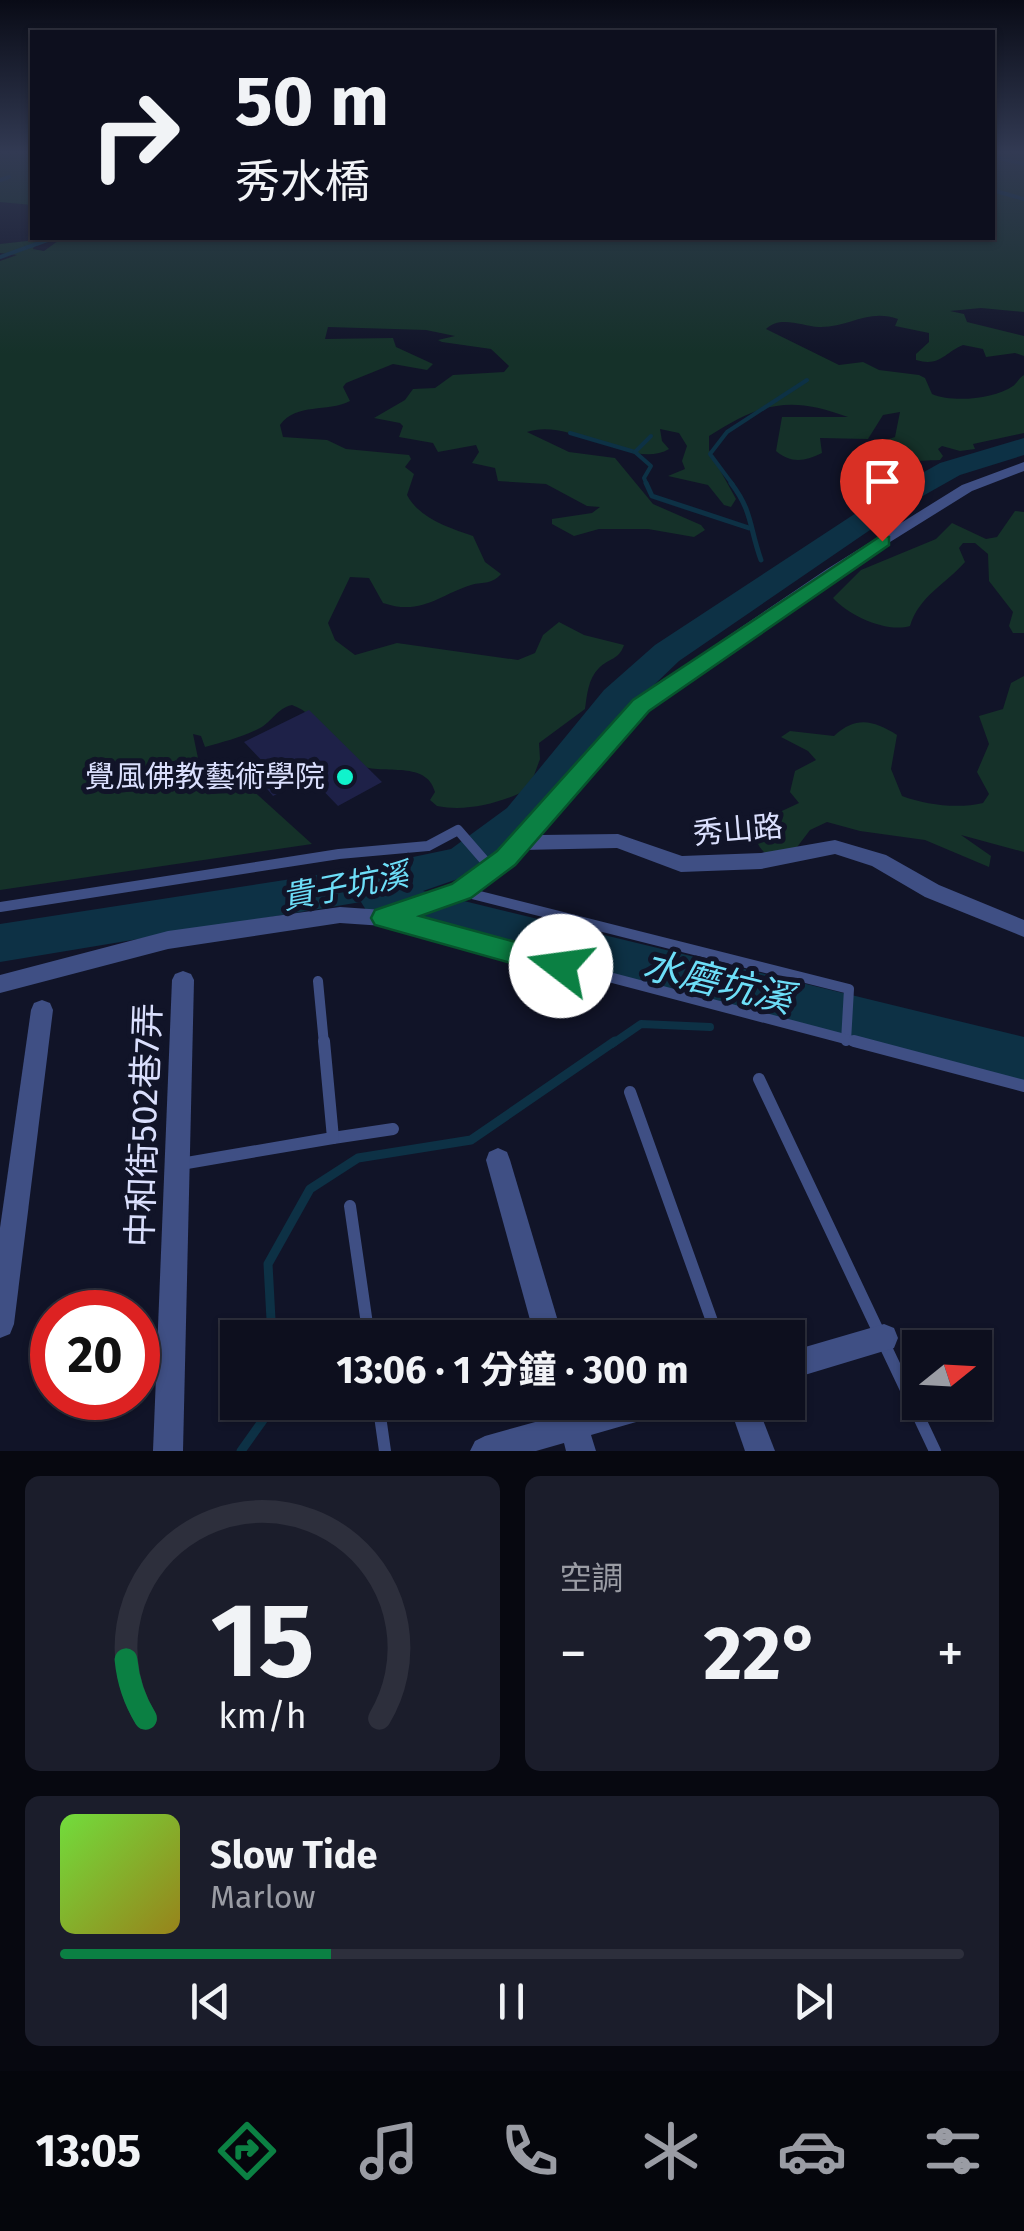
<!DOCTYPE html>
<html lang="zh-TW">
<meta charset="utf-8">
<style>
body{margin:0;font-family:"Fira Sans","Noto Sans TC",sans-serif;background:#1b1d2b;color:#f1f3f6;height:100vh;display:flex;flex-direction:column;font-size:38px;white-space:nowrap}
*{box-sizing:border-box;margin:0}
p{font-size:32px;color:#9a9ca4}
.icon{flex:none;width:55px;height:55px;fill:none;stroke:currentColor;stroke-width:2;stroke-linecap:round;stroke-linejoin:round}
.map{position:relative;height:1451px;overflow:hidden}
.panel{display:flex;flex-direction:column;gap:25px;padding:25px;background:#070810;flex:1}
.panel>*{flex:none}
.hud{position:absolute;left:30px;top:30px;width:965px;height:210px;border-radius:0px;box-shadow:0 2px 8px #0004,0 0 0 2px #2d2f3c;background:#0d0f1e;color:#f1f3f6;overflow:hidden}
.needle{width:65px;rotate:72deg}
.fabs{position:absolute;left:902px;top:1330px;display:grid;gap:20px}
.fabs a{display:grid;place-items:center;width:90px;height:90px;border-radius:0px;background:#0d0f1e;box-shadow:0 2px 8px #0004,0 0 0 2px #2d2f3c;font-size:50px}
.speed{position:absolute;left:30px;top:1290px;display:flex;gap:20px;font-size:50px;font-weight:700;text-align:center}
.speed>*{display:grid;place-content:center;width:130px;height:130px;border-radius:50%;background:#0d0f1e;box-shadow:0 2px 8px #0004,0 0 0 2px #2d2f3c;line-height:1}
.speed .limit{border:15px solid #d22;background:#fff;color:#111}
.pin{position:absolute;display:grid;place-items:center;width:85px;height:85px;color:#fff;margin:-102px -42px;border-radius:50% 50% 50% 0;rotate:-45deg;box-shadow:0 0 10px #0007}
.pin .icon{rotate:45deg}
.me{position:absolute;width:110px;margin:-55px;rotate:285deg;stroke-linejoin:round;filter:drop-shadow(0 0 8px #0008)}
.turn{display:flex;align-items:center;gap:35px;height:210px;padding:0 40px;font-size:45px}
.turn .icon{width:130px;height:130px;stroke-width:2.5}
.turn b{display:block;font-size:70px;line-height:85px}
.big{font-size:75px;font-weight:700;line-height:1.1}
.panel .tile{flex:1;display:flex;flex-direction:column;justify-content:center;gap:15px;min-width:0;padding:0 35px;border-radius:15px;background:#1b1d2b}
.panel .dial{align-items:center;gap:0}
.dial svg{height:260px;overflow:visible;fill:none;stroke:#2d2f3c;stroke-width:7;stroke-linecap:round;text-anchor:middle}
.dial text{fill:#f1f3f6;stroke:none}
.song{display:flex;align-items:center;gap:30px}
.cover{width:120px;height:120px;border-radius:15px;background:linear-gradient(135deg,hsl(100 70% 55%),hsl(50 70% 35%))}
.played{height:10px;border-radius:5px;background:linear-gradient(90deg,#0b8043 30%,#2d2f3c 30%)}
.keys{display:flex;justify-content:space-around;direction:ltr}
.heat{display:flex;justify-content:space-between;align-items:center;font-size:55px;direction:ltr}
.panel .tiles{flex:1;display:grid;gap:25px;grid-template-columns:1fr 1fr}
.tile:last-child{grid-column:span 2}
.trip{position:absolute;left:220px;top:1320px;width:585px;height:100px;border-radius:0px;background:#0d0f1e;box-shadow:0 2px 8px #0004,0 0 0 2px #2d2f3c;font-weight:700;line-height:100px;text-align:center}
.dock{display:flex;height:160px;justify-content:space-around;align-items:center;background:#05060c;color:#9a9ca4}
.dock .icon{width:70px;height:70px}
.dock .selected{color:#0b8043}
.dock b{font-size:45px;color:#f1f3f6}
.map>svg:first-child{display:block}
.green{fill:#153129}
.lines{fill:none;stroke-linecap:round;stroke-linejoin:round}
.stream-far3{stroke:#0d3145;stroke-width:4}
.stream-far2{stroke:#0d3145;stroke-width:5}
.stream-far1{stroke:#0d3145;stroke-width:8}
.stream{stroke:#0d3145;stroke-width:9}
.river{fill:#0d3145;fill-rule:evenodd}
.building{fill:#1e2148}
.lane-far1{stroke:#3f4f84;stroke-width:10}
.lane{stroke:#3f4f84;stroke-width:12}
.street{fill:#3f4f84;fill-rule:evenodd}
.route{fill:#0b8043;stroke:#07532c;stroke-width:2.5}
.poi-dot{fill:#10f3cc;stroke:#111428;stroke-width:4}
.labels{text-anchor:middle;stroke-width:10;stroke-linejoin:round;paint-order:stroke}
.poi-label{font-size:30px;fill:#dadffd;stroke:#111428;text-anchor:end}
.street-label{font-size:30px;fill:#dadffd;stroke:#111428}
.water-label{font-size:32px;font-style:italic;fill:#6ddef8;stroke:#111428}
.near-street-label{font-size:35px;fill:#dadffd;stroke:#111428}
.near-water-label{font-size:38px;font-style:italic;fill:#6ddef8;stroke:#111428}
</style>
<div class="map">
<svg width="1024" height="1451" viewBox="0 0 1024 1451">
<rect width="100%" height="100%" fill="#111428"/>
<g class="green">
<path d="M0,151H32V205L0,202Z"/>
<path d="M993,151H1024V312L981,308L950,311L964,314L967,322L1024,336V356L1015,353L986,357L983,349L963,345C944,353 940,367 916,360V354L929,342V333L895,326L898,319C868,308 848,328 819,327C802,326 780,315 766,329L839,365L863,362L879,370L919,375L925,378L932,394C953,403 994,399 1013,386C1017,383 1019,378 1024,375V433L973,444L975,449L960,451L942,446L938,449L943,456L940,460C930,461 915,459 905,465C891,476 888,487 868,483L876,475L872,467L884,459L865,451V447L895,437L900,412L883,415L868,439L820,438L822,453C806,461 791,464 776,451L782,417H848C789,395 761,403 709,436V450L736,499L731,507L724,505L708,485L668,476L685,469L682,461L687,446L679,433L660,429L662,441L669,449C633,471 571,417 527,432L569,452L615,458L653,504L701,525L705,530L694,537L648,529H599L574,536L552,524V519L592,513L600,507L587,506L546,484L498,481L495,468L472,463L479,452L476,445L438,452L433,443L399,437L403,426L400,423L374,418L405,400L413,389L435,388L453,375L504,372L509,366L491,349L442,342L438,340L455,336L426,330L328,327L325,339L393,338L396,347L433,364L427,370L393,364L346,383L343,387L350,401C327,413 297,402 280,425L283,437L327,440L346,449L409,455L411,459L405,467L414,474L407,495C419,518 449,528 473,536L485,562L501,574C491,585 485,581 471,585C439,595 421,616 383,603L369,578L350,577L328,623L335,640L355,655L397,643L518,660L535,653L543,635L559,622L584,635L624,645C619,660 609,658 599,668C588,679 587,695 585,709L539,743L540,759L529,789C501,803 467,812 437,806L430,800L435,792C426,758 379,777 357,764C331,750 321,715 292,705C276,709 273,721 260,728C243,737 223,742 205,747L201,736L193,734L199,763L250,788L312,844L0,890V261L17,255L0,253V244L36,240L33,249L44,251L62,238H992Z"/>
<path d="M1015,511L1024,512V633H1013L1009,626L1013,612L989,581L988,554L975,543H963L959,548L965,562C946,584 919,596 910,626C887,633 849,616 833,598L861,570L936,539L952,523L986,539L997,537Z"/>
<path d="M1024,676V852L961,835L991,856L989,867L925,840L860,831L827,822L810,830L785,863C763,855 755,848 754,824L799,803L790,792L795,771L816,760L808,751L781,737L790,731L834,736C856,716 873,720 897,735L891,769L902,796C926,805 958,809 983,803L989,794L977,772L989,744L979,716L1003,709L1011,683Z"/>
</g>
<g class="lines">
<g class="stream-far3">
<path d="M992,156L1024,164"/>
<path d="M0,180L9,177"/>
<path d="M992,190L1024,199"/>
<path d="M0,257L53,238"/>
<path d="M570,433L635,452L651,466L644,478L647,485"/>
<path d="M635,452L651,436"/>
<path d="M733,485L710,454L727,432L807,380"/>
</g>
<g class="stream-far2">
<path d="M646,483L652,496L749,528"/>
<path d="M731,483C753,512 749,527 761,560"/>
<path d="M768,578L771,584"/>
</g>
<path class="stream-far1" d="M612,1044L641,1024L710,1027"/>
<g class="stream">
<path d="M272,1338L268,1264L310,1189L358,1158L471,1140L615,1041"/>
<path d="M241,1451L276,1402"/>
</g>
<path class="river" d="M1024,438V455L960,475L905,506L679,661L630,708L535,830L481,871L423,891L1024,1037V1081L381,915L366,910L361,902L0,962V924L356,869L451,849L507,808L604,690L655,645L885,494L940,463Z"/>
</g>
<path class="building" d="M309,710L382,782L338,806L310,777L273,796L253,772L266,765L244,742Z"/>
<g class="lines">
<g class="lane-far1">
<path d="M464,892L849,989L846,1041"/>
<path d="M0,907L339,854L428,846L458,830L491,868"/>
<path d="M392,920L864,1044"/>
<path d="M318,981L324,1044"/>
</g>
<g class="lane">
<path d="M854,1041L1024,1086"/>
<path d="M759,1079L935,1451"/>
<path d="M630,1092L718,1338"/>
<path d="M333,1138L393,1129"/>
<path d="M181,1164L333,1138L324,1041"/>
<path d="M350,1206L369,1338"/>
<path d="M378,1402L385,1451"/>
</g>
<g class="street">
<path d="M1024,462V471L972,491L837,575L675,688L647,709L540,835L618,834L682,856L761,853L835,840L886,855L939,885L1024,920V937L925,897L872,866L835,854L761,869L681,872L617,848L522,850L513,863L468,897L399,922L384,926L340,923L168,949L0,993V975L168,931L340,907L384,910L397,906L454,885L499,853L509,838L529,823L635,701L663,680L827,569L962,485Z"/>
<path d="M183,971L191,974L194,980L183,1451H153L172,980L175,974Z"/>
<path d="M42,1000L50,1003L53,1010L14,1324L10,1334L0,1338V1228L31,1010L34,1003Z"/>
<path d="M498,1148L507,1152L510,1160L563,1338H535L486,1160L489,1152Z"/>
<path d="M884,1324L894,1328L898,1338L894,1348L788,1380V1352Z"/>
<path d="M554,1402H582L584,1408L605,1402H671L667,1412L657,1416L591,1435L596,1451H566L564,1443L536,1451H470L475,1441L485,1436L557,1416Z"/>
<path d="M728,1402H756L775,1451H745Z"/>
</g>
</g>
<linearGradient id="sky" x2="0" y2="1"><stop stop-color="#090b16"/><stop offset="0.43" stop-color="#323a53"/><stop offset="1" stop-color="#323a53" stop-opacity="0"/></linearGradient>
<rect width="1024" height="354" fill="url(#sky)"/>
<path class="route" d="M882,535L889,537V545L649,711L515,865L471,898L420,916L571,957L575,966L571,974L561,977L375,925L371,918L375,910L452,884L497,851L633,700Z"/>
<circle class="poi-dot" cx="345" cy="777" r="10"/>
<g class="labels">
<g class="poi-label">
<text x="325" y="787">覺風佛教藝術學院</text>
</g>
<g class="street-label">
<text transform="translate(738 830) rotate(-5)" y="10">秀山路</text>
</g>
<g class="water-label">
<text transform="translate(345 886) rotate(-11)" y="11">貴子坑溪</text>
</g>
<g class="near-street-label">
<text transform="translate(144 1125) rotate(-88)" y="12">中和街502巷7弄</text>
</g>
<g class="near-water-label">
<text transform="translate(718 982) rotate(14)" y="13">水磨坑溪</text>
</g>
</g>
</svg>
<div class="fabs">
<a><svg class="needle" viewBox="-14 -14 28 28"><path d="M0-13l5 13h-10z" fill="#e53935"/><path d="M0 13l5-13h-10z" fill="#9a9ca4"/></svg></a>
</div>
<div class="speed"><div class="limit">20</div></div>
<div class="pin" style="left:882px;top:541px;background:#d93025"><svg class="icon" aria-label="arrive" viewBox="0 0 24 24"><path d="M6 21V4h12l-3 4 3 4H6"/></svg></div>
<svg class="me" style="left:561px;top:966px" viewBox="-20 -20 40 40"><circle r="19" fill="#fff"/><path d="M0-13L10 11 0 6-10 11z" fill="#0b8043"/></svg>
<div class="trip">13:06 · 1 分鐘 · 300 m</div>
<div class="hud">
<div class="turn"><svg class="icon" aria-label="right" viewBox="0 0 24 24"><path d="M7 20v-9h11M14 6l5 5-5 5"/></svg><div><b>50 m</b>秀水橋</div></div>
</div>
</div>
<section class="panel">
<div class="tiles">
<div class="tile dial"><svg viewBox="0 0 100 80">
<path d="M14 69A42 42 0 1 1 86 69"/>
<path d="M14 69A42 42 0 0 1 8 51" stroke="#0b8043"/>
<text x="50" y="56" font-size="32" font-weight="700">15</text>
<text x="50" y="72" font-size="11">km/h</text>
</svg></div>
<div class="tile"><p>空調</p>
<div class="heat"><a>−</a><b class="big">22°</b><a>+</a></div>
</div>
<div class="tile">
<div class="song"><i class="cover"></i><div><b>Slow Tide</b><p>Marlow</p></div></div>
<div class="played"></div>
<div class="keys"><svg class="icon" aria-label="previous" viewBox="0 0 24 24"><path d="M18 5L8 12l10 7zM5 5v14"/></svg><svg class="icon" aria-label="pause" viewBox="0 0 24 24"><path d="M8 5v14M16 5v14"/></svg><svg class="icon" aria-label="next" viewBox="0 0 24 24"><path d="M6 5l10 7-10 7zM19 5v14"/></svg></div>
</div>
</div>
</section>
<nav class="dock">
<b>13:05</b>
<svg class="icon selected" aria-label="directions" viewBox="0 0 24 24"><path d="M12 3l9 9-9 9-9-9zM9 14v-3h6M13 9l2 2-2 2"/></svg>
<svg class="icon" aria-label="music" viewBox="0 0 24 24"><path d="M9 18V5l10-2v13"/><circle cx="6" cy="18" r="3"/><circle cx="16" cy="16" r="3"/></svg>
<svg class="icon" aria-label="phone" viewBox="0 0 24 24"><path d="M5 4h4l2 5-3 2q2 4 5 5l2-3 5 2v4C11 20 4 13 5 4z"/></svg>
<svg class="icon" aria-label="climate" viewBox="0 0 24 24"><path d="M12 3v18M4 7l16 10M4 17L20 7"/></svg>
<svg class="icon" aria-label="car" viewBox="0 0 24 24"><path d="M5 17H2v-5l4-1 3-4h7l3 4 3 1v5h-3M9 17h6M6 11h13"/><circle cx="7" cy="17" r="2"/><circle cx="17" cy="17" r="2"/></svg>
<svg class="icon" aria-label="filters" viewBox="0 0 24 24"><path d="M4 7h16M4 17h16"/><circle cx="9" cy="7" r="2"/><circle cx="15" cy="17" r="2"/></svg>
</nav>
